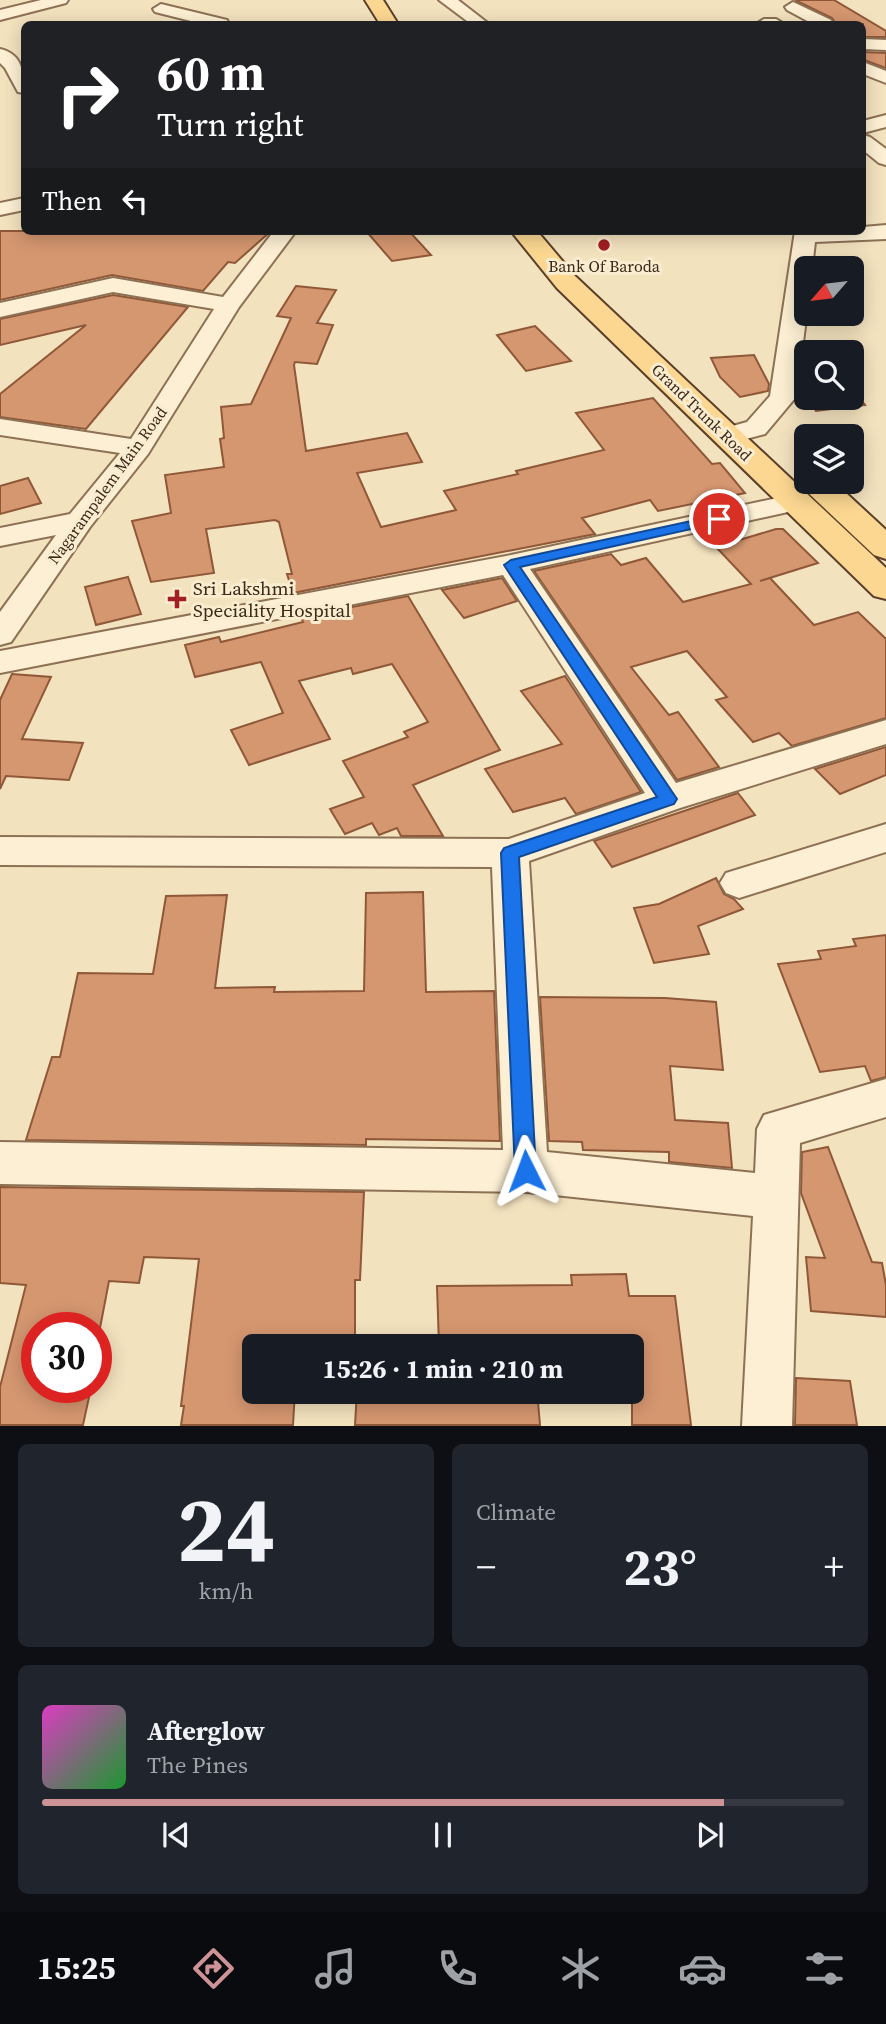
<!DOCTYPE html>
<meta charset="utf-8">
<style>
body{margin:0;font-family:"Source Serif 4",serif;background:#20242c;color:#f1f3f6;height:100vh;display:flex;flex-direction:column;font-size:26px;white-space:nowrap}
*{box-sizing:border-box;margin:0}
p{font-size:23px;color:#9ea1a6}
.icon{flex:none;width:38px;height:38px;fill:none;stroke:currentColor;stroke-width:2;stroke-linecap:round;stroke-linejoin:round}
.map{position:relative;height:1426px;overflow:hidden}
.details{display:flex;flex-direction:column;gap:18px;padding:18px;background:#0d0f14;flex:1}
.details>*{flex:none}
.guide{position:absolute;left:21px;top:21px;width:845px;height:214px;border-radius:10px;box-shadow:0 4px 18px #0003;background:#202124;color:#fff;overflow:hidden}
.needle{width:46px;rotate:242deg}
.tools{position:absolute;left:794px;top:256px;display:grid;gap:14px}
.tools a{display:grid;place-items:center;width:70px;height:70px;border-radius:10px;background:#171b24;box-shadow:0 4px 18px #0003;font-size:35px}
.speed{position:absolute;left:21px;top:1312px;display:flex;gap:14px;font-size:35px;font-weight:700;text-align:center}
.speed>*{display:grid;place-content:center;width:91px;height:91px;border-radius:50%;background:#171b24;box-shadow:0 4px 18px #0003;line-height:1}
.speed .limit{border:10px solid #d22;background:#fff;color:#111}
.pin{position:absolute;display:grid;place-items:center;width:60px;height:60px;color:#fff;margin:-30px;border:4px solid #fff;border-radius:50%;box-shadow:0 2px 7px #0007}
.me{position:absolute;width:77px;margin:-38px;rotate:357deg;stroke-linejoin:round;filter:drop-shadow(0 0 5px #0008)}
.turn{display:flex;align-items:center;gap:24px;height:147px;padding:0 21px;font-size:32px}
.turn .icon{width:91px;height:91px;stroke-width:2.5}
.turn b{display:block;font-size:49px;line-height:60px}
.then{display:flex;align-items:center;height:66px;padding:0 21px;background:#0003;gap:14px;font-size:26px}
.big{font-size:52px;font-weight:700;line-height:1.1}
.details .card{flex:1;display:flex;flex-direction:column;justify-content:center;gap:10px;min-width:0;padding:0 24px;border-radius:10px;background:#20242c}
.details .dial{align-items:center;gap:0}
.dial b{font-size:91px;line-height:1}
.song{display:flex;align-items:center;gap:21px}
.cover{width:84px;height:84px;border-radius:10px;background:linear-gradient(135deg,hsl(310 70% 55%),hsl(130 70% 35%))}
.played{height:7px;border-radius:4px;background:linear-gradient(90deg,#ce9397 85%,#363941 85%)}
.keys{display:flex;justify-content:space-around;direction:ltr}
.heat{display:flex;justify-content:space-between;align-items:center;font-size:38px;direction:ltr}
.details .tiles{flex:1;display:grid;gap:18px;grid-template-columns:1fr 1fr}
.card:last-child{grid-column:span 2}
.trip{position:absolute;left:242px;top:1334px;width:402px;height:70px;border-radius:10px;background:#171b24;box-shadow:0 4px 18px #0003;font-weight:700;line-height:70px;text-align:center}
.dock{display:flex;height:112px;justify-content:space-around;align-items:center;background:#090b0e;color:#9ea1a6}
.dock .icon{width:49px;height:49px}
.dock .on{color:#ce9397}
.dock b{font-size:32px;color:#f1f3f6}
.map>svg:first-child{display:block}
.building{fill:#d59770;stroke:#8f5838;stroke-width:2}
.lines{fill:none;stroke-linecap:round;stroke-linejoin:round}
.minor-casing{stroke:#8d7155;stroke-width:4}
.major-casing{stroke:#5a3f2a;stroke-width:4}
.minor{fill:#fcefd3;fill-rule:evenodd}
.major{fill:#fbd791;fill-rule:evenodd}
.route{fill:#1a73e8;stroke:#114b97;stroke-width:2}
.poi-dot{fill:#a31e22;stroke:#f9eccf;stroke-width:2.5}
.labels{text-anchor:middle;stroke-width:6;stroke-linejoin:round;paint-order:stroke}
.far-poi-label{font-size:16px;fill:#3b2a1b;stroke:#f9eccf}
.far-street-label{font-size:16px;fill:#3b2a1b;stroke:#f9eccf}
.poi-label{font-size:19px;fill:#3b2a1b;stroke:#f9eccf;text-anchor:start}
</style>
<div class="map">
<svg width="886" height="1426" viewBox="0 0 886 1426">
<rect width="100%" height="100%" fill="#f3e2be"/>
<g class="building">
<path d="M795,0H834L886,31V37H863V24H836L832,18Z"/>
<path d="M863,52L886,53V68L864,60Z"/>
<path d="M0,231H271L235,263L228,262L203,291L112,275L0,300Z"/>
<path d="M366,231H409L431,255L392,261Z"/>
<path d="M296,286L336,290L317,323L333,325L317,364L295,362L294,365L306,451L407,433L422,462L357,473L381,527L456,510L444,491L518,474L516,471L604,450L576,413L653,398L712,464L720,463L745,493L658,511L650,500L582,518L595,534L293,593L287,574H292L279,522L275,520L206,529L214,573L151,582L132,521L171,513L165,475L224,467L220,439L224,438L221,407L251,404L291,318L277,316Z"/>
<path d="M113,295L188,307L86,429L0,417V394L86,325L0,345V319Z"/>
<path d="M535,326L571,361L526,371L497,335Z"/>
<path d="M754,355L769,384L768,391L740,397L720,377L711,358Z"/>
<path d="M800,384H807V397H852V388L865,405L816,411L800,389Z"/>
<path d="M28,478L41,503L0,514V486Z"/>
<path d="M776,529H783L818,563L760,581L770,578L814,625L858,612L886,639V718L792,746L779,733L753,742L716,700L727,697L687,651L631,667L669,715L678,712L719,767L677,780L534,571L611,554L621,565L646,558L683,602L751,584L716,547Z"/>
<path d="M128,577L141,614L96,625L85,587Z"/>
<path d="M502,578L517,601L464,618L442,590Z"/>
<path d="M408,596L500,750L413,785L443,836H401L397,828L379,835L372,823L345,834L330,809L364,797L343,761L408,737L404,732L428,722L392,664L353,674L351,668L299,681L330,739L249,765L231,730L283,713L261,662L195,677L185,645L219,637L221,642L303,622L301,617Z"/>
<path d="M12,674L51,677L22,739L83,743L69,780L6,776L0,789V700Z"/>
<path d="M565,676L641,792L576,814L565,798L513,812L485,769L562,744L521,691Z"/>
<path d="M886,747V775L840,794L815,769Z"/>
<path d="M738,793L755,815L612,867L594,841Z"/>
<path d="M716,878L724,894L734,899L743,909L698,926L709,954L654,963L634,908L659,904Z"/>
<path d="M423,892L426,992L494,991L500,1141L366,1139V1145L26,1140L52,1057H60L78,973L153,974L166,896L227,895L215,988L275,987L274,992L364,991L366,893Z"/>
<path d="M886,935V1077L871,1081L865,1066L820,1072L778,964L821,959L818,951L856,946L853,939Z"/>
<path d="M540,997L665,998L716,1002L723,1070L670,1066L675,1120L728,1123L732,1168L669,1162V1152L583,1150L582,1142L549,1141Z"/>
<path d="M828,1147L872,1262L882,1263L886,1285V1317L811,1311L806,1257L825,1258L801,1193L802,1152Z"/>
<path d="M0,1187L364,1192L360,1280H355V1346H254V1391H295L293,1425H181L184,1406H181L199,1259L144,1257L139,1283L109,1281L100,1328H37V1388H91L83,1425H0V1387L26,1285L0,1283Z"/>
<path d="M626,1274L629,1296H675L691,1425H632V1346H439L437,1286L572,1285L571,1275Z"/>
<path d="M796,1378L850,1381L857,1425H795Z"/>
<path d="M357,1391H537L540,1425H355Z"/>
</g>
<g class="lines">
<defs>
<g id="minor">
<path d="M41,0H68L66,3L0,20V10Z"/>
<path d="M439,0H458L489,24H471Z"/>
<path d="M793,2L831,20L833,24H813L787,10L785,7Z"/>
<path d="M161,4L227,20L229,24H203L155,12L153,9Z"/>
<path d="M764,19H776L784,24H756Z"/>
<path d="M863,39L886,40V50L863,49Z"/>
<path d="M0,49C23,54 24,74 24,93L18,92L5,68L0,63Z"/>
<path d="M863,62L886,71V83L863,74Z"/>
<path d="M886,115V127L863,133V121Z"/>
<path d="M863,135L870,137L886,149V165L879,163L863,150Z"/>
<path d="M24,198V210L0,215V203Z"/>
<path d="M886,225V239L815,242L812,268H807V311L796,397L765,434L727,444L718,442L714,436L718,430L747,422L770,396L795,231H863V227Z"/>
<path d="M274,231H296L239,307L148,454L90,527L11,642L0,645V612L56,535L0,546V528L70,514L120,453L0,435V419L131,439L214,309L113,292L0,317V303L113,278L223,297Z"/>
<path d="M796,494L806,496L810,502L806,508L530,569L676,783L886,720V744L680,808L529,861L547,1152L755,1173L757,1129L764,1115L886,1079V1117L800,1143L792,1426H742L753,1216L526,1192L0,1184V1142L503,1150L492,867L0,865V837L509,839L645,793L503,575L0,673V651L511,555Z"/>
<path d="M886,824V852L739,898L726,893L720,883L726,873Z"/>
</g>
<g id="major">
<path d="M365,0H383L398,24H380Z"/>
<path d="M511,231H537L575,276L886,568V599L874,596L557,288Z"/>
<path d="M807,473V481H833L886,530V559L874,555L803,488L798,481Z"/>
</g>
</defs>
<use href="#minor" class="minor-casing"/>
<use href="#major" class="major-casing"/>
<use href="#minor" class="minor"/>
<use href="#major" class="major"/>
</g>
<path class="route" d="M719,515L723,516V522L520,567L677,799L674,804L519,857L536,1171L533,1178L526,1181L518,1178L515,1171L501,853L504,848L657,797L504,565L511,560Z"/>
<g class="poi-dot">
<circle cx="604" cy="245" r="7"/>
<path d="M173.5 588.5h7v7h7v7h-7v7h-7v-7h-7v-7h7z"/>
</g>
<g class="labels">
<g class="far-poi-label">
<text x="604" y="272">Bank Of Baroda</text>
</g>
<g class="far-street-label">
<text transform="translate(702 412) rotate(44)" y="6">Grand Trunk Road</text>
<text transform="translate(107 485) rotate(-54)" y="6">Nagarampalem Main Road</text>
</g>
<g class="poi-label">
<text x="193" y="595">Sri Lakshmi<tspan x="193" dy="22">Speciality Hospital</tspan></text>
</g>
</g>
</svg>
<div class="tools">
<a><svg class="needle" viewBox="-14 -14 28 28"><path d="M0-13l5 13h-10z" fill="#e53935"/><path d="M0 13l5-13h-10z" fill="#9ea1a6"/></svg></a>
<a><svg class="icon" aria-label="search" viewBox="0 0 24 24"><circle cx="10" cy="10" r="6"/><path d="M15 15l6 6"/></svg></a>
<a><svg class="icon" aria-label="layers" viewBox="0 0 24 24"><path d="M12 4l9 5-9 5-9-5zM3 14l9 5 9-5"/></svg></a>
</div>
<div class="speed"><div class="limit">30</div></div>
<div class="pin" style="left:719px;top:519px;background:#d93025"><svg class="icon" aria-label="arrive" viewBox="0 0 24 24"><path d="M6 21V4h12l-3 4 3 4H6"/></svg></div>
<svg class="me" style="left:526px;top:1171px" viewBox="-20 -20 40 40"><path d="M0-17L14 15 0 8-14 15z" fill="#1a73e8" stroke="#fff" stroke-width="4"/></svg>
<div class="trip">15:26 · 1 min · 210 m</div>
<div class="guide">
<div class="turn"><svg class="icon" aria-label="right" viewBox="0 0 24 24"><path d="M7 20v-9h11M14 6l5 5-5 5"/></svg><div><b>60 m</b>Turn right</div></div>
<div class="then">Then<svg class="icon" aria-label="left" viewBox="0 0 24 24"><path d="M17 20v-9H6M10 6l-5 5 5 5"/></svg></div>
</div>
</div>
<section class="details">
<div class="tiles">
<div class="card dial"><b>24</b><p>km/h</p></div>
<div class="card"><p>Climate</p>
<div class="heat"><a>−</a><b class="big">23°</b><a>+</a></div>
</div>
<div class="card">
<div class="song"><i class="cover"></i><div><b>Afterglow</b><p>The Pines</p></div></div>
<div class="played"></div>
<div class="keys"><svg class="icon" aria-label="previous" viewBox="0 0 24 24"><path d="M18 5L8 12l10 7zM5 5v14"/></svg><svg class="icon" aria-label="pause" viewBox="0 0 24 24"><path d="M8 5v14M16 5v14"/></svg><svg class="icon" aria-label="next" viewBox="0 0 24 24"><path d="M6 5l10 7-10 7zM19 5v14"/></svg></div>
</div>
</div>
</section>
<nav class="dock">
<b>15:25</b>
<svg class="icon on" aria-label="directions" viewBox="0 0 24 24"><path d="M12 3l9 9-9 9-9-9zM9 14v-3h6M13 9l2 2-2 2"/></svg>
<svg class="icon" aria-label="music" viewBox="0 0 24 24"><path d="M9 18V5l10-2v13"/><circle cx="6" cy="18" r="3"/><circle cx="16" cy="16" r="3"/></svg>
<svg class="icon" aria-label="phone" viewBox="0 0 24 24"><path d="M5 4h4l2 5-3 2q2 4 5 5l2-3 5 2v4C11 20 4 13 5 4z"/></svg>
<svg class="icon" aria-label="climate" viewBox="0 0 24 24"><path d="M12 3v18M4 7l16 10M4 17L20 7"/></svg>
<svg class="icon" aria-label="car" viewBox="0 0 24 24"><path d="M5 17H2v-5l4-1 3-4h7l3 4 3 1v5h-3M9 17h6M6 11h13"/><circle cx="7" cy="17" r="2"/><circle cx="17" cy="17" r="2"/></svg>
<svg class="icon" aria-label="filters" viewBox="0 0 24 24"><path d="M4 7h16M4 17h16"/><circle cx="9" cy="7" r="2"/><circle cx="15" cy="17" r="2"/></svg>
</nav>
